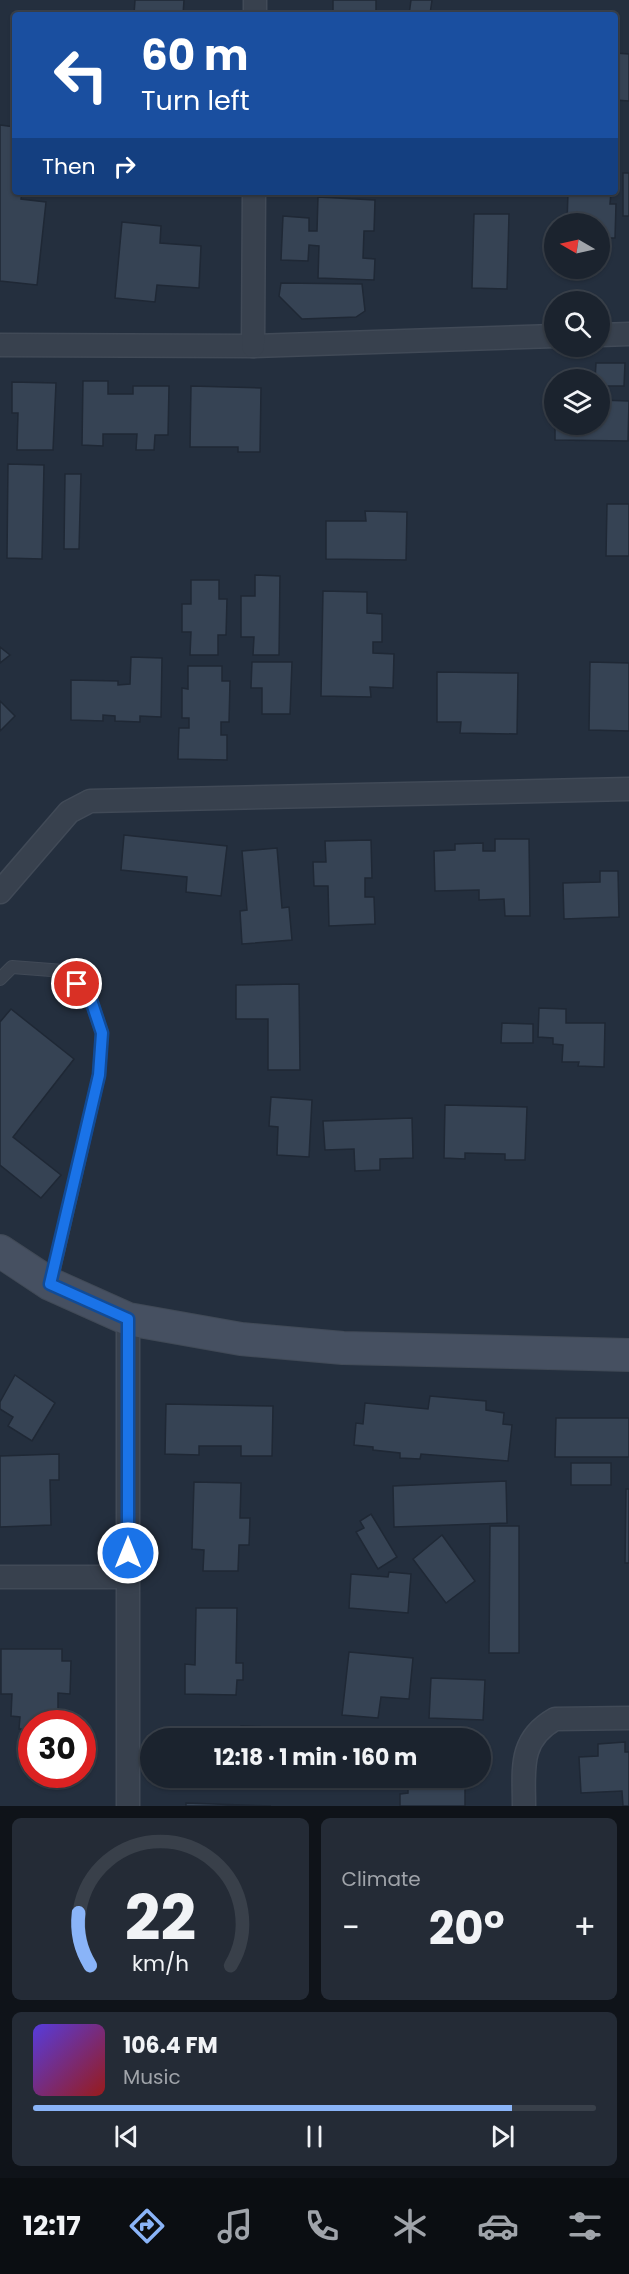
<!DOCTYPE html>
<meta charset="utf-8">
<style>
body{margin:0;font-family:Poppins,sans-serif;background:#242b36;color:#f1f3f6;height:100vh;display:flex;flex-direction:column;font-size:22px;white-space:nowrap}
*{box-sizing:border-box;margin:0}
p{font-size:20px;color:#a0a4aa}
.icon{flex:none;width:33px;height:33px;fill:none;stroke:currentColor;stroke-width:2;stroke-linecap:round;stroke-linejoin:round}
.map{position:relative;height:1806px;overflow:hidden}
.drawer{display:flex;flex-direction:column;gap:12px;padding:12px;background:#0f1319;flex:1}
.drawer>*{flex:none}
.guide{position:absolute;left:12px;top:12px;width:606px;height:183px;border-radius:6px;box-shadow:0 2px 4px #0004,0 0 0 2px #39404a;background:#1a4fa0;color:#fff;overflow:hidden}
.needle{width:39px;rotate:279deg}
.controls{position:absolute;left:544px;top:213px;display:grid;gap:12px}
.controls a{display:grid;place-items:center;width:66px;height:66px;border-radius:50%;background:#1b232e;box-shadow:0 2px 4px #0004,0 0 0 2px #39404a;font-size:30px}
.speed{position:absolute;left:18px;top:1710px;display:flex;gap:12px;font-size:30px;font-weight:700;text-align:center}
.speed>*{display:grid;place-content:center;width:78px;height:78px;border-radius:50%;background:#1b232e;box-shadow:0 2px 4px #0004,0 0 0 2px #39404a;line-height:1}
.speed .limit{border:9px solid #d22;background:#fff;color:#111}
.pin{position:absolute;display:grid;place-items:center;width:51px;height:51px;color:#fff;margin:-26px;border:3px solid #fff;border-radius:50%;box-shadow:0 2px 6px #0007}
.me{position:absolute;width:66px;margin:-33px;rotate:0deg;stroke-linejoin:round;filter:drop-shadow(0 0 4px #0008)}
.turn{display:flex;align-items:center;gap:21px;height:126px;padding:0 30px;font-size:27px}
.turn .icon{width:78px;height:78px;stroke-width:2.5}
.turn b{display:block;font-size:42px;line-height:51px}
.then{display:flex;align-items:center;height:57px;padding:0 30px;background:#0003;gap:12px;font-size:22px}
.big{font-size:45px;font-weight:700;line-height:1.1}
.drawer .tile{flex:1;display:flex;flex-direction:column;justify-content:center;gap:9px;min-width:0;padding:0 21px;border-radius:9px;background:#242b36}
.drawer .dial{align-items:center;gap:0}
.dial svg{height:156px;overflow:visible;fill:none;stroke:#39404a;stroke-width:7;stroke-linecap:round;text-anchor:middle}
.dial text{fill:#f1f3f6;stroke:none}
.song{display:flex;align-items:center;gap:18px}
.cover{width:72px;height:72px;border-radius:9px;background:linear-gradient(135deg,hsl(250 70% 55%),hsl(0 70% 35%))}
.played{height:6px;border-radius:3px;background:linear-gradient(90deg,#8ab4f8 85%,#39404a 85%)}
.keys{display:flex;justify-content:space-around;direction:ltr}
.heat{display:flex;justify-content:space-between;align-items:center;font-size:33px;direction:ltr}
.drawer .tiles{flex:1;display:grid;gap:12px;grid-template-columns:1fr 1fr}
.tile:last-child{grid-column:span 2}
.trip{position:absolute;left:140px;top:1728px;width:351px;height:60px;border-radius:30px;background:#1b232e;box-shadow:0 2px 4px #0004,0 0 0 2px #39404a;font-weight:700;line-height:60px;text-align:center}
.dock{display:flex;height:96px;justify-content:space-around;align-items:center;background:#0b0e12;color:#a0a4aa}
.dock .icon{width:42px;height:42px}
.dock .current{color:#8ab4f8}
.dock b{font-size:27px;color:#f1f3f6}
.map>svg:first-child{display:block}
.building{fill:#364354;stroke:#1f2835;stroke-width:1.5}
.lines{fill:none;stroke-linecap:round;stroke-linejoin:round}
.lane-casing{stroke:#414a57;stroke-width:14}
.street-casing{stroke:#414a57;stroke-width:25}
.secondary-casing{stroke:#414a57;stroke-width:34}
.lane{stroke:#38414e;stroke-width:12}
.street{stroke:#38414e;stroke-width:22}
.secondary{stroke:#465061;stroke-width:32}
.route-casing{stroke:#114b97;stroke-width:15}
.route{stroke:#1a73e8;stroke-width:10}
</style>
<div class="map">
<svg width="629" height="1806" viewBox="0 0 629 1806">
<rect width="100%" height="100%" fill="#242f3e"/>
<g class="building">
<path d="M135,0H184L183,15H134Z"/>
<rect x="333" y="0" width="43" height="15"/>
<path d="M411,0H432L430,14L435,15H409Z"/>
<path d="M615,53L629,54V101L615,100Z"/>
<path d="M0,125L15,127V192H22L21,199L46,202L37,285L0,281Z"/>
<rect x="623" y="173" width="6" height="43"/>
<path d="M568,192H611L610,204H616L615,238H600V224H567Z"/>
<path d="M318,197L375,200L374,231H364L363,258L375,259L374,280L318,278L319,246L309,245L308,261L281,260L283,216L309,218V231H317Z"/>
<path d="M474,214H509L507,289L472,288Z"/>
<path d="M122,222L161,226L160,243L201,246L199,288L157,285L155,302L115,298Z"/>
<path d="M281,283L362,284L365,311L356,317L302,319L279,296Z"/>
<path d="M596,363H625L624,386H600V380H595Z"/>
<path d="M83,381H108V394H133V386H169L168,435H155L154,450H136L137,434H103V446L82,445Z"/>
<path d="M12,382L56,383L53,450H17L18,413H12Z"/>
<path d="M191,386L261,388L260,452H238V447H190Z"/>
<path d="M555,399V424H600V400L629,401L628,441L555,440Z"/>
<path d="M8,464L44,465L42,559L7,558Z"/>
<path d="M65,474H81L79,549H64Z"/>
<path d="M607,504H629V556H606Z"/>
<path d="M365,511L407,512L406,560L326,559V521H366Z"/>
<path d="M255,575L280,576L279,655H253L254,637H241V596H255Z"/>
<path d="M191,580H219V599H227L226,635H218V655H190L191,632H182V604H191Z"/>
<path d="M323,591L367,592V613L382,614V642H373V653L394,654L393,688L370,687L371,697L321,696Z"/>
<path d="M0,647L10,655L0,663Z"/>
<path d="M131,657L162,658L161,717L140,716V722L115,721V716L103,715V721L71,720V680L118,681V685L130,684Z"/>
<path d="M252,662H292L290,714H262V688H251Z"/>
<path d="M590,662L629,663V731L589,730Z"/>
<path d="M188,666H222V681H230L229,722H221V735H227V760L178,759L179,728H189V718H182V688L188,689Z"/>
<path d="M437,672L518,673L517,734L460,733L461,722H437Z"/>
<path d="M0,701L15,716L0,731Z"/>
<path d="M124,835L227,846L221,896L186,892L187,877L121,870Z"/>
<path d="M495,839H529L530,916H505L504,899L479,900V890L435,891L434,851L455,850V844L483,843V851H495Z"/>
<path d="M371,840L372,878H365V897H374L375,924L329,926L328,886H314L313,862H326L325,841Z"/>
<path d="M277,848L282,908L289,907L292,940L242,944L240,911L247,910L242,851Z"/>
<path d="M600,871H618L619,917L564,919L563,883L600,882Z"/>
<path d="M299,984L300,1070H268V1019H236V985Z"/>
<path d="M539,1008L566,1009V1023H605L604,1067L578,1066L579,1062H562L563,1045L553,1044V1038L538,1037Z"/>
<path d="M11,1009L74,1059L13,1137L61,1175L41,1198L0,1165V1022Z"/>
<path d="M502,1023L533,1024V1043H501Z"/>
<path d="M271,1097L312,1100L309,1157L277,1155L278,1127L269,1126Z"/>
<path d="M445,1105L527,1107L525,1160H505V1154L465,1153V1159L444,1158Z"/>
<path d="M412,1118L413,1158L380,1159V1170L355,1171L354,1149L325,1150L323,1121Z"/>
<path d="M15,1375L55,1403L32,1441L8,1426L13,1417L0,1409V1402Z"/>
<path d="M430,1396L486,1401V1410L504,1413L503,1424L512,1425L508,1461L421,1454L420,1459L400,1458V1453L373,1450V1447L354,1445L356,1423L363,1424L365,1403L428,1409Z"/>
<path d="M166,1404L273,1406L272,1456H241V1446H199V1455L165,1454Z"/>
<path d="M556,1418H629V1457H555Z"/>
<path d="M59,1454V1480H50L51,1525L0,1527V1456Z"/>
<rect x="571" y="1463" width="40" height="22"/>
<path d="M506,1481L507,1523L394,1527L393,1486Z"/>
<path d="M194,1482L241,1483L240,1518H250L249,1545H239L238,1571H203L204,1550L192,1549Z"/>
<path d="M626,1489H629V1563H625Z"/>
<path d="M371,1514L397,1557L378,1569L356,1532L364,1528L360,1521Z"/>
<path d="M490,1526H519V1653H489Z"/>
<path d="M442,1535L475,1581L446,1603L413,1559Z"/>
<path d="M389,1572L411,1574L408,1613L349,1608L351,1574L388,1577Z"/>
<path d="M196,1608H237L236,1663H243V1680H237L236,1695L185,1694V1664L195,1665Z"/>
<path d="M1,1649H62V1661H71L70,1694L58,1693V1714H53V1724H32V1729H19L20,1717L11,1716L12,1694H1Z"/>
<path d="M349,1652L413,1658L409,1699L381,1697L378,1718L342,1715Z"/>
<path d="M431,1678L485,1680L483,1720L429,1718Z"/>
<path d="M241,1726L270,1727V1732L307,1733V1738H205V1729L241,1730Z"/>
<path d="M625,1742V1752H629V1806H623L622,1791L581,1793L579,1757L598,1756V1744Z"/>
<path d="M408,1778H454V1784H465V1806H400V1794L408,1793Z"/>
<path d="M186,1803L271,1806H186Z"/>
</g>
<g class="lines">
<defs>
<path id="lane" d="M0,979L12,967L64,971L90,997L102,1033L99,1075L51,1283"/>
<g id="street">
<path d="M255,15V0"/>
<path d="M600,335L629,334"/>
<path d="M0,345L253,346L555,336"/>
<path d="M253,346L254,192"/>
<path d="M0,892L69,812L90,801L629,789"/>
<path d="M128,1319V1806"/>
<path d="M0,1577H128"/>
<path d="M524,1806C524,1770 518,1740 555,1719L629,1718"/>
</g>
<path id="secondary" d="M0,1251L50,1284L128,1319L241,1339L343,1348L629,1355"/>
</defs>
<use href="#lane" class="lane-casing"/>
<use href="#street" class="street-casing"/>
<use href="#secondary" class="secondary-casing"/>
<use href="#lane" class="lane"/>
<use href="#street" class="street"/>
<use href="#secondary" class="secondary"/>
</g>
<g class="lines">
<defs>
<path id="route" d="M77,984L90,997L102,1033L99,1075L50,1284L128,1319V1553"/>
</defs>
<use href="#route" class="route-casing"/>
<use href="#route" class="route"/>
</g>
</svg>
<div class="controls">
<a><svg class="needle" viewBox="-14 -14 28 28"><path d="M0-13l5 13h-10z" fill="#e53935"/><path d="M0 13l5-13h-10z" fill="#a0a4aa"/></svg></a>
<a><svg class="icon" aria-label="search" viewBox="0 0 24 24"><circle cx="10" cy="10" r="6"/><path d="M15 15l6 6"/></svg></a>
<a><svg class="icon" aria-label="layers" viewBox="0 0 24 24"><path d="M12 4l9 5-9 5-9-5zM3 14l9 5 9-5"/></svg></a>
</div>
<div class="speed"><div class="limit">30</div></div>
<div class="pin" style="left:77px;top:984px;background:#d93025"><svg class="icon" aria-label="arrive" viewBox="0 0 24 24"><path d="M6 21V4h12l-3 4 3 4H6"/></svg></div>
<svg class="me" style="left:128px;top:1553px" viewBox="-20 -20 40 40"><circle r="17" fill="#1a73e8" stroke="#fff" stroke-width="3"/><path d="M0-11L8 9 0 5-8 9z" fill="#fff"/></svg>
<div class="trip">12:18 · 1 min · 160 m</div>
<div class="guide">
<div class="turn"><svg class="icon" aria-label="left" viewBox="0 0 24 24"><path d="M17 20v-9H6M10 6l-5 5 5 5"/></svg><div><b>60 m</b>Turn left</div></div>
<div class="then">Then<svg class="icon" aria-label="right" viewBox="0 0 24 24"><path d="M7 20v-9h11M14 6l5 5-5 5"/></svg></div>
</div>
</div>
<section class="drawer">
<div class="tiles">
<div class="tile dial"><svg viewBox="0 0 100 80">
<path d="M14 69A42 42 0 1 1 86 69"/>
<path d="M14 69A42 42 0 0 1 8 42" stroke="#8ab4f8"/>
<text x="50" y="56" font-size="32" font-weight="700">22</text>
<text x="50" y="72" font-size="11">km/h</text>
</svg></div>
<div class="tile"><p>Climate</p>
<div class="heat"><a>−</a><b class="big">20°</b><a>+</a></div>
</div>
<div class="tile">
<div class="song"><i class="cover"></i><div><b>106.4 FM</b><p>Music</p></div></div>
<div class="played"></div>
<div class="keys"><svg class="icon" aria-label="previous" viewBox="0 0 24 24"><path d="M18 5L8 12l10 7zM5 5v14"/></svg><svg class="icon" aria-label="pause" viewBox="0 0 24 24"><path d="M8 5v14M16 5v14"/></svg><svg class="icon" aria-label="next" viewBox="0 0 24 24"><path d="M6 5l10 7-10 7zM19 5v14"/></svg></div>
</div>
</div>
</section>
<nav class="dock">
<b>12:17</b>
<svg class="icon current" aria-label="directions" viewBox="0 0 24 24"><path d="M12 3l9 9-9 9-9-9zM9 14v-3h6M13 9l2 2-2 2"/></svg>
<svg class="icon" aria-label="music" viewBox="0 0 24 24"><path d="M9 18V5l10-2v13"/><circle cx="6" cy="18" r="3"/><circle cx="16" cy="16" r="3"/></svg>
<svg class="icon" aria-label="phone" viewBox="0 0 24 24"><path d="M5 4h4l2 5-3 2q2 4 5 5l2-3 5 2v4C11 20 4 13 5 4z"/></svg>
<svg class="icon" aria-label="climate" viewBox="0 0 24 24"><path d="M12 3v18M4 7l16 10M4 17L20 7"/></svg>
<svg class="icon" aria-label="car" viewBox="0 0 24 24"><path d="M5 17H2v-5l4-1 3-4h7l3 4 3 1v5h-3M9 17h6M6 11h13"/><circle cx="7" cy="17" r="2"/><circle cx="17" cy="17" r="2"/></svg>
<svg class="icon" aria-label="filters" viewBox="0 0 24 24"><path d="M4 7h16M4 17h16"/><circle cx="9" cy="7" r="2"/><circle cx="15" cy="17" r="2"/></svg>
</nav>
